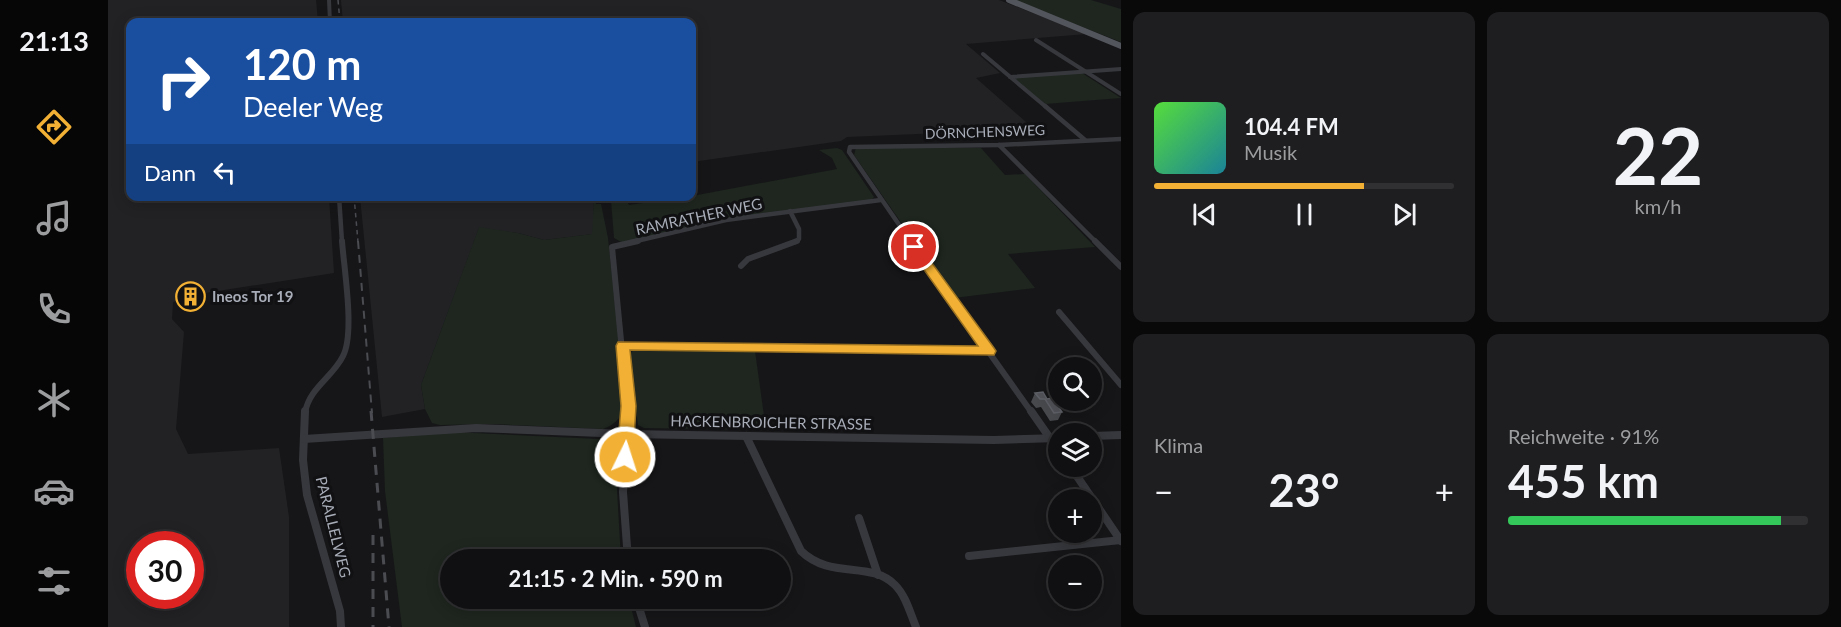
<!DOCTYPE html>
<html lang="de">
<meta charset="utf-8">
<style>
body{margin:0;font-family:Lato,sans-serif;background:#1e1e20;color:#f1f3f6;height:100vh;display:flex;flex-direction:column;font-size:22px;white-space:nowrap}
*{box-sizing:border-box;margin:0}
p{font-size:20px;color:#9c9d9f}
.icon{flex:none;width:33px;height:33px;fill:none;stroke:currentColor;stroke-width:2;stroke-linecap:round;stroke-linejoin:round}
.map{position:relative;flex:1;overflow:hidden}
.sheet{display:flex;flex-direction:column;gap:12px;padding:12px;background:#09090a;width:720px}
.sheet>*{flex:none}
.top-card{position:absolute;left:18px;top:18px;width:570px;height:183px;border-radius:12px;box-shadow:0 3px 15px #0003,0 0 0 2px #303032;background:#1a4fa0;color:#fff;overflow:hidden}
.controls{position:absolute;left:940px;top:357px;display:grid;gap:12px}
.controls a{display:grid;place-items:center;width:54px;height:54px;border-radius:50%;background:#101012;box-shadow:0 3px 15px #0003,0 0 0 2px #303032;font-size:30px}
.speed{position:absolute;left:18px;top:531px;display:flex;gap:12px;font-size:30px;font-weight:700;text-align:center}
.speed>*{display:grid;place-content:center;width:78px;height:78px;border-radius:50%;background:#101012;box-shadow:0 3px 15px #0003,0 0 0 2px #303032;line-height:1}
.speed .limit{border:9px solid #d22;background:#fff;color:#111}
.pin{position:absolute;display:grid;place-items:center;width:51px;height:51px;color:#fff;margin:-26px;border:3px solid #fff;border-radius:50%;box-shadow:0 2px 6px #0007}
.me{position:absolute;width:66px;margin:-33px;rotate:4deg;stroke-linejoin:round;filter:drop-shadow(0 0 4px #0008)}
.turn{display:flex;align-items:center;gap:21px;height:126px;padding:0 18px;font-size:27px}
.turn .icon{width:78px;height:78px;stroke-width:2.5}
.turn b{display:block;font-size:42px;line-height:51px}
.then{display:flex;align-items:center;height:57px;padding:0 18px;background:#0003;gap:12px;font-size:22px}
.big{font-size:45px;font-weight:700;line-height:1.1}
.sheet .widget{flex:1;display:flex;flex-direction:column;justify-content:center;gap:9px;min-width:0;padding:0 21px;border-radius:12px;background:#1e1e20}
.sheet .dial{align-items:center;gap:0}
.dial b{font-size:78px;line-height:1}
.song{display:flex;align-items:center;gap:18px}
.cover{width:72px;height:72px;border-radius:9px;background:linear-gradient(135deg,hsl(110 70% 55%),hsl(190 70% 35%))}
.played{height:6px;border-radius:3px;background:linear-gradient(90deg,#f2b134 70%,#303032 70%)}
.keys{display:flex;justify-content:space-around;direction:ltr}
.heat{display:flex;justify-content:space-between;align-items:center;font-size:33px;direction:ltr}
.charge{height:9px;border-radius:4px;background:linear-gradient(90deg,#34c759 91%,#303032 0)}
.sheet .tiles{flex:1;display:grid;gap:12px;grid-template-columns:repeat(2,1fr)}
.trip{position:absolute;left:332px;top:549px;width:351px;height:60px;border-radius:30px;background:#101012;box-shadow:0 3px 15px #0003,0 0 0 2px #303032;font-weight:700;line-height:60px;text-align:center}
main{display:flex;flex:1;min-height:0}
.dock{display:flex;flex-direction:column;width:108px;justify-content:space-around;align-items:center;background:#060607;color:#9c9d9f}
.dock .icon{width:42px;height:42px}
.dock .current{color:#f2b134}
.dock b{font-size:27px;color:#f1f3f6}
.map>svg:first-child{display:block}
.built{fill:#222225;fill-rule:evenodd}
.green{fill:#1e261f}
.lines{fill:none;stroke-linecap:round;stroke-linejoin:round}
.minor-far3{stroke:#37383d;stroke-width:4}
.minor-far2{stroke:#37383d;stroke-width:4.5}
.minor-far1{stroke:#37383d;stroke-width:6}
.minor{stroke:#37383d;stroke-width:8}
.primary{stroke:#53555c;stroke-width:6}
.rail-far2{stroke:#4a4c52;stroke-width:1.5;stroke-dasharray:4.5 4;stroke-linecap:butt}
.rail-far1{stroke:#4a4c52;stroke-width:2;stroke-dasharray:8 6;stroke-linecap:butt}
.rail{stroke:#4a4c52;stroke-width:3;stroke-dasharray:10 8;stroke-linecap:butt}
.wall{fill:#47494d}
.building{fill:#525359;stroke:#5f6168;stroke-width:1.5}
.route{fill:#f2b134;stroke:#9d7322;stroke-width:1.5}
.labels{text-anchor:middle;stroke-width:6;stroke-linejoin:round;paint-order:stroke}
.far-street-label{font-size:14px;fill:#a8adb8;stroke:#111113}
.street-label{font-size:15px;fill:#a8adb8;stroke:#111113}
.poi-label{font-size:15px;font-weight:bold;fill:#a8adb8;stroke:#111113;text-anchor:start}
</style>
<main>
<nav class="dock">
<b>21:13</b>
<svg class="icon current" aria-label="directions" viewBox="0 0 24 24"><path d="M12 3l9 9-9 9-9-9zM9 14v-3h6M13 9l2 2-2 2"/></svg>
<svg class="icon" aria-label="music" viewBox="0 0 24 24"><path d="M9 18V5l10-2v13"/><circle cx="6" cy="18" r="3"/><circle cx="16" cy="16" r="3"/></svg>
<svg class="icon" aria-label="phone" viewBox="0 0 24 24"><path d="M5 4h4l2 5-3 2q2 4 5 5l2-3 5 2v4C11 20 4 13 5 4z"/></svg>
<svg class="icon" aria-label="climate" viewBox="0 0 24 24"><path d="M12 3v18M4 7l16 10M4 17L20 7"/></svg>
<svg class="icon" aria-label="car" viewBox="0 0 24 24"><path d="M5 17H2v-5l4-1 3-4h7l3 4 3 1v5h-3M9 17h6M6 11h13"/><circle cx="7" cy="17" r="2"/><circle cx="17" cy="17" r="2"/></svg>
<svg class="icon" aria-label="filters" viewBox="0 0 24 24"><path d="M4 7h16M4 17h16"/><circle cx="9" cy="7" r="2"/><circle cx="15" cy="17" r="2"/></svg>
</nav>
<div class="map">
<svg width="1013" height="627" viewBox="0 0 1013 627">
<rect width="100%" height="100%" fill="#161618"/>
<g class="built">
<path d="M0,0H208L210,22H22V196L221,197L226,273L78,296L77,299L65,302L64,319L76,332L68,429L80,454L171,448L181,517V627H0ZM32,544H82V596H32Z"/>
<path d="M233,0H891L979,34L858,44L892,73L868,78L926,129L739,137L733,141L584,162V22H235Z"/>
<path d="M252,197H486L485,234L436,240L410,233L371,228L313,385L317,409L274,417Z"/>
</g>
<g class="green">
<path d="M905,0H983L1013,9V42Z"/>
<path d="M974,73L1013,98L937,104L905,78Z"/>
<path d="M729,148L734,150L766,197L763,200L634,216L515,243L506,238L503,200L516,197L521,205L584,196L729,169L724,158L711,150Z"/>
<path d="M748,148H873L897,175L917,174L987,247L900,254L927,288L846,298L746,155Z"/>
<path d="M486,197L488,204H493L500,238L517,400C516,415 509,424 495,429L385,424L332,425L324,423L317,409L313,385L371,227L410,233L436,240L484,234Z"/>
<path d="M526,350L647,351L658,430L536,428L530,425L521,359L522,353Z"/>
<path d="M345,432L512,440L509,490L513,559L342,560V598L521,599L528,627H294L277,491L275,438Z"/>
</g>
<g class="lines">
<g class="minor-far3">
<path d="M221,0L222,22"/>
<path d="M928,40L1013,94"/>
<path d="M875,54L938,107"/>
<path d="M902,77L1013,69"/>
</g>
<g class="minor-far2">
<path d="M937,106L977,140"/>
<path d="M891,145L988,242"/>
<path d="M231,196L234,242"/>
<path d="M682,211L691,229V239L687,242"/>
<path d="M524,242L618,220L773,200"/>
<path d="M803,242L741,152L742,147L891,145L1013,139"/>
</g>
<g class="minor-far1">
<path d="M802,241L924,413"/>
<path d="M987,241L1013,267"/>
<path d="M633,266L640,259L689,241"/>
<path d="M951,312L1013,385"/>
<path d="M515,346L881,351"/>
<path d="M197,413C201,388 225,377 235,356C247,333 236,269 234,241"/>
<path d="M520,413L504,247L530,241"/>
</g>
<g class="minor">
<path d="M197,411L195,460L199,495L232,611L233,627"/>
<path d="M520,411L515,492L520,560"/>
<path d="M923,411L951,451"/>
<path d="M638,436L693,551C723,580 762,560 787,585C798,596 802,613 808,627"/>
<path d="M984,436L1013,435"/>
<path d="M196,439L368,428L518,434L886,440L951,438"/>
<path d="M962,466L1013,541"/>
<path d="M751,518L770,575"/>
<path d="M861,556L1013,540"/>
<path d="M528,598L537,627"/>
</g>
<path class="primary" d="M901,0L1013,46"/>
<g class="rail-far2">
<path d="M230,0L232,22"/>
<path d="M246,196L250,242"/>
</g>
<path class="rail-far1" d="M250,241L264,413"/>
<g class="rail">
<path d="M263,411L281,627"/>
<path d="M265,535V627"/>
</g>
</g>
<path class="wall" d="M927,393L939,399L954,412L950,420L942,421L933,407L928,408L923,402Z"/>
<path class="building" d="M935,392L939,399L944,398L954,412L946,413L937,399H932L927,393Z"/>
<path class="route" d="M806,243L810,244L886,348L888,351L886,355L522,350L528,406L525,457L523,461L517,463L511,461L509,457L513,406L508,346L510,342L870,346L800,247Z"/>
<defs>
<symbol id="building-ring" viewBox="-11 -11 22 22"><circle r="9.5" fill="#111113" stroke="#f2b134" stroke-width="1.5"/><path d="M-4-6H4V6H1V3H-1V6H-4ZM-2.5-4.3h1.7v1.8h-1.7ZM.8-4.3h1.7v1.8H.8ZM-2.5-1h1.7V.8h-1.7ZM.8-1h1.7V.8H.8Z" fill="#f2b134"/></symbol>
</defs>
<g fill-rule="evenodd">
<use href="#building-ring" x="66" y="280" width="33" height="33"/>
</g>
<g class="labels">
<g class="far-street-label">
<text transform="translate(877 132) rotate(-2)" y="5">DÖRNCHENSWEG</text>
</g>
<g class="street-label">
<text transform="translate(591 217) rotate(-12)" y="5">RAMRATHER WEG</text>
<text transform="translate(663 423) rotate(1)" y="5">HACKENBROICHER STRASSE</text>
<text transform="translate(225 527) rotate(76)" y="5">PARALLELWEG</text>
</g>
<g class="poi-label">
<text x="104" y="302">Ineos Tor 19</text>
</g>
</g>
</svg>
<div class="controls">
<a><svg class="icon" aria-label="search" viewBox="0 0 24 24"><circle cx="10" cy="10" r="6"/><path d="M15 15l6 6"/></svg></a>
<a><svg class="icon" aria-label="layers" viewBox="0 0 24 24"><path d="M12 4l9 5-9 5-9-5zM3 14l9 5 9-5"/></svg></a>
<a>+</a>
<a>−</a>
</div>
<div class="speed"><div class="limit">30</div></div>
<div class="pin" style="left:806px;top:247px;background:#d93025"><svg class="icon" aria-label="arrive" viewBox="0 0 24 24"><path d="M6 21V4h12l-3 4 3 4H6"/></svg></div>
<svg class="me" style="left:517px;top:457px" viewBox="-20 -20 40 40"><circle r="17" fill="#f2b134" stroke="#fff" stroke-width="3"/><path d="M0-11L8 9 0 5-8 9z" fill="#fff"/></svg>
<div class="trip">21:15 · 2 Min. · 590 m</div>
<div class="top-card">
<div class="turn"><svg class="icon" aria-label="right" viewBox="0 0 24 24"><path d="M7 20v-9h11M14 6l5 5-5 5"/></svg><div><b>120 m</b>Deeler Weg</div></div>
<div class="then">Dann<svg class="icon" aria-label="left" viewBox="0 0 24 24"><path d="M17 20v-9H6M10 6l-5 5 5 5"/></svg></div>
</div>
</div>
<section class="sheet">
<div class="tiles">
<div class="widget">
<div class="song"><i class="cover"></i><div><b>104.4 FM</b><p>Musik</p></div></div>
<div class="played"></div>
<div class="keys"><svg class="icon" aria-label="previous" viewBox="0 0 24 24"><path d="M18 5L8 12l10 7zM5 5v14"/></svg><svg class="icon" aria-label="pause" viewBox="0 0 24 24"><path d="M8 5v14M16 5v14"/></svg><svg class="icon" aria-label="next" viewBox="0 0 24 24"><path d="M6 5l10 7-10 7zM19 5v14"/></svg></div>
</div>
<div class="widget dial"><b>22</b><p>km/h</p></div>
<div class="widget"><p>Klima</p>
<div class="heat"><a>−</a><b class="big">23°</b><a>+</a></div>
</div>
<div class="widget"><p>Reichweite · 91%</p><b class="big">455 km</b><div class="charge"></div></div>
</div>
</section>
</main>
